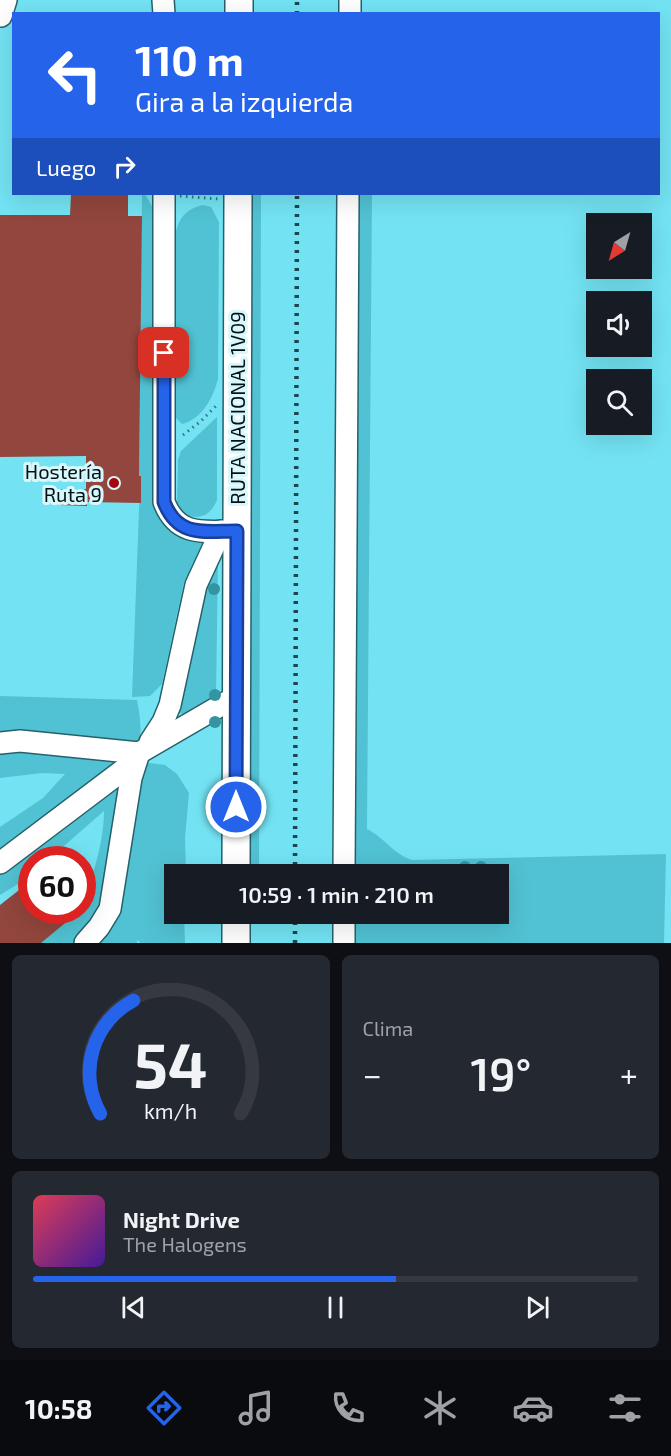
<!DOCTYPE html>
<html lang="es">
<meta charset="utf-8">
<style>
body{margin:0;font-family:"Exo 2",sans-serif;background:#242831;color:#f1f3f6;height:100vh;display:flex;flex-direction:column;font-size:22px;white-space:nowrap}
*{box-sizing:border-box;margin:0}
p{font-size:20px;color:#9ea1a6}
.icon{flex:none;width:33px;height:33px;fill:none;stroke:currentColor;stroke-width:2;stroke-linecap:round;stroke-linejoin:round}
.map{position:relative;height:943px;overflow:hidden}
.drawer{display:flex;flex-direction:column;gap:12px;padding:12px;background:#0d0f14;flex:1}
.drawer>*{flex:none}
.top-card{position:absolute;left:12px;top:12px;width:648px;height:183px;border-radius:0px;box-shadow:0 6px 24px #0002;background:#2563eb;color:#fff;overflow:hidden}
.needle{width:39px;rotate:217deg}
.tools{position:absolute;left:586px;top:213px;display:grid;gap:12px}
.tools a{display:grid;place-items:center;width:66px;height:66px;border-radius:0px;background:#171b24;box-shadow:0 6px 24px #0002;font-size:30px}
.speed{position:absolute;left:18px;top:846px;display:flex;gap:12px;font-size:30px;font-weight:700;text-align:center}
.speed>*{display:grid;place-content:center;width:78px;height:78px;border-radius:50%;background:#171b24;box-shadow:0 6px 24px #0002;line-height:1}
.speed .limit{border:9px solid #d22;background:#fff;color:#111}
.pin{position:absolute;display:grid;place-items:center;width:51px;height:51px;color:#fff;margin:-26px;border-radius:12px;box-shadow:0 3px 9px #0006}
.me{position:absolute;width:66px;margin:-33px;rotate:0deg;stroke-linejoin:round;filter:drop-shadow(0 0 4px #0008)}
.turn{display:flex;align-items:center;gap:21px;height:126px;padding:0 24px;font-size:27px}
.turn .icon{width:78px;height:78px;stroke-width:2.5}
.turn b{display:block;font-size:42px;line-height:51px}
.then{display:flex;align-items:center;height:57px;padding:0 24px;background:#0003;gap:12px;font-size:22px}
.big{font-size:45px;font-weight:600;line-height:1.1}
.drawer .widget{flex:1;display:flex;flex-direction:column;justify-content:center;gap:9px;min-width:0;padding:0 21px;border-radius:9px;background:#242831}
.drawer .dial{align-items:center;gap:0}
.dial svg{height:156px;overflow:visible;fill:none;stroke:#363941;stroke-width:7;stroke-linecap:round;text-anchor:middle}
.dial text{fill:#f1f3f6;stroke:none}
.song{display:flex;align-items:center;gap:18px}
.cover{width:72px;height:72px;border-radius:9px;background:linear-gradient(135deg,hsl(350 70% 55%),hsl(260 70% 35%))}
.played{height:6px;border-radius:3px;background:linear-gradient(90deg,#2563eb 60%,#363941 60%)}
.keys{display:flex;justify-content:space-around;direction:ltr}
.heat{display:flex;justify-content:space-between;align-items:center;font-size:33px;direction:ltr}
.drawer .tiles{flex:1;display:grid;gap:12px;grid-template-columns:1fr 1fr}
.widget:last-child{grid-column:span 2}
.trip{position:absolute;left:164px;top:864px;width:345px;height:60px;border-radius:0px;background:#171b24;box-shadow:0 6px 24px #0002;font-weight:600;line-height:60px;text-align:center}
.tabs{display:flex;height:96px;justify-content:space-around;align-items:center;background:#090b0e;color:#9ea1a6}
.tabs .icon{width:42px;height:42px}
.tabs .current{color:#2563eb}
.tabs b{font-size:27px;color:#f1f3f6}
.map>svg:first-child{display:block}
.green{fill:#51c2d3}
.building{fill:#92463d}
.lines{fill:none;stroke-linecap:round;stroke-linejoin:round}
.minor-casing{stroke:#25616a;stroke-width:24}
.major-casing{stroke:#25616a;stroke-width:30}
.path{stroke:#35737c;stroke-width:3;stroke-dasharray:1.5 4.5;stroke-linecap:butt}
.minor{stroke:#fff;stroke-width:21}
.major{stroke:#fff;stroke-width:27}
.rail{stroke:#1d474e;stroke-width:4.5;stroke-dasharray:3 6;stroke-linecap:butt}
.tree{fill:#3494a1}
.route-casing{stroke:#184099;stroke-width:15}
.route{stroke:#2563eb;stroke-width:10}
.poi-dot{fill:#a2080c;stroke:#d9f7fb;stroke-width:2}
.labels{text-anchor:middle;stroke-width:6;stroke-linejoin:round;paint-order:stroke}
.street-label{font-size:20px;fill:#001216;stroke:#d9f7fb}
.poi-label{font-size:20px;fill:#001216;stroke:#d9f7fb;text-anchor:end}
</style>
<div class="map">
<svg width="671" height="943" viewBox="0 0 671 943">
<rect width="100%" height="100%" fill="#73e3f3"/>
<g class="green">
<path d="M142,194H145L156,213L157,502L204,539L184,582L162,684L150,696L132,697L139,510L141,476H139Z"/>
<path d="M245,194H261L259,874H243Z"/>
<path d="M357,194H372L367,829C384,837 393,854 412,860L666,854L664,943H354V914H498V874H354Z"/>
<path d="M203,205L211,207L219,222L218,379C213,398 202,419 182,424L175,417V236C178,218 186,209 203,205Z"/>
<path d="M217,417V500C211,514 203,519 187,516L177,504L178,460L181,451Z"/>
<path d="M218,558L216,695L215,699L183,715L176,710L198,603Z"/>
<path d="M0,696L137,700C141,719 143,743 135,761L165,765L177,774L189,793L185,838L186,874H174V914H184L185,943H141L137,940V943H41L79,911L82,910C83,897 89,886 93,873C99,854 104,831 104,811L49,859L32,860L31,876L0,895V827L43,798L65,774L42,773L0,778Z"/>
</g>
<g class="building">
<path d="M71,194H128V216H142L139,476H141V503L87,502V506L59,505L58,489H86V456L0,457V215H70Z"/>
<path d="M23,887L32,897V910H81L41,943H0V905Z"/>
</g>
<g class="lines">
<defs>
<g id="minor">
<path d="M163,0L164,14"/>
<path d="M350,14V0"/>
<path d="M1,16L6,0"/>
<path d="M164,194V502C178,538 205,531 237,531"/>
<path d="M150,742L163,722L170,705L196,585L221,531"/>
<path d="M0,743L20,741L139,753"/>
<path d="M0,863L135,761"/>
<path d="M344,874L348,194"/>
<path d="M85,943L99,927L110,909L131,778L139,753L237,696"/>
<path d="M344,943V914"/>
</g>
<g id="major">
<path d="M239,14V0"/>
<path d="M236,874L238,194"/>
<path d="M236,943V914"/>
</g>
</defs>
<use href="#minor" class="minor-casing"/>
<use href="#major" class="major-casing"/>
<g class="path">
<path d="M180,196L219,199"/>
<path d="M183,435L201,421L216,406"/>
</g>
<use href="#minor" class="minor"/>
<use href="#major" class="major"/>
<g class="rail">
<path d="M297,14V0"/>
<path d="M295,874L297,194"/>
<path d="M295,943V914"/>
</g>
</g>
<g class="tree">
<circle cx="214" cy="589" r="6"/>
<circle cx="215" cy="695" r="6"/>
<circle cx="215" cy="722" r="6"/>
<circle cx="465" cy="867" r="6"/>
<circle cx="481" cy="867" r="6"/>
</g>
<g class="lines">
<defs>
<path id="route" d="M164,353V502C178,538 204,531 237,531L236,807"/>
</defs>
<use href="#route" class="route-casing"/>
<use href="#route" class="route"/>
</g>
<circle class="poi-dot" cx="114" cy="483" r="6"/>
<g class="labels">
<g class="street-label">
<text transform="translate(238 408) rotate(-90)" y="7">RUTA NACIONAL 1V09</text>
</g>
<g class="poi-label">
<text x="102" y="479">Hostería<tspan x="102" dy="23">Ruta 9</tspan></text>
</g>
</g>
</svg>
<div class="tools">
<a><svg class="needle" viewBox="-14 -14 28 28"><path d="M0-13l5 13h-10z" fill="#e53935"/><path d="M0 13l5-13h-10z" fill="#9ea1a6"/></svg></a>
<a><svg class="icon" aria-label="sound" viewBox="0 0 24 24"><path d="M4 9h4l5-4v14l-5-4H4zM17 9q2 3 0 6"/></svg></a>
<a><svg class="icon" aria-label="search" viewBox="0 0 24 24"><circle cx="10" cy="10" r="6"/><path d="M15 15l6 6"/></svg></a>
</div>
<div class="speed"><div class="limit">60</div></div>
<div class="pin" style="left:164px;top:353px;background:#d93025"><svg class="icon" aria-label="arrive" viewBox="0 0 24 24"><path d="M6 21V4h12l-3 4 3 4H6"/></svg></div>
<svg class="me" style="left:236px;top:807px" viewBox="-20 -20 40 40"><circle r="17" fill="#2563eb" stroke="#fff" stroke-width="3"/><path d="M0-11L8 9 0 5-8 9z" fill="#fff"/></svg>
<div class="trip">10:59 · 1 min · 210 m</div>
<div class="top-card">
<div class="turn"><svg class="icon" aria-label="left" viewBox="0 0 24 24"><path d="M17 20v-9H6M10 6l-5 5 5 5"/></svg><div><b>110 m</b>Gira a la izquierda</div></div>
<div class="then">Luego<svg class="icon" aria-label="right" viewBox="0 0 24 24"><path d="M7 20v-9h11M14 6l5 5-5 5"/></svg></div>
</div>
</div>
<section class="drawer">
<div class="tiles">
<div class="widget dial"><svg viewBox="0 0 100 80">
<path d="M14 69A42 42 0 1 1 86 69"/>
<path d="M14 69A42 42 0 0 1 31 11" stroke="#2563eb"/>
<text x="50" y="56" font-size="32" font-weight="700">54</text>
<text x="50" y="72" font-size="11">km/h</text>
</svg></div>
<div class="widget"><p>Clima</p>
<div class="heat"><a>−</a><b class="big">19°</b><a>+</a></div>
</div>
<div class="widget">
<div class="song"><i class="cover"></i><div><b>Night Drive</b><p>The Halogens</p></div></div>
<div class="played"></div>
<div class="keys"><svg class="icon" aria-label="previous" viewBox="0 0 24 24"><path d="M18 5L8 12l10 7zM5 5v14"/></svg><svg class="icon" aria-label="pause" viewBox="0 0 24 24"><path d="M8 5v14M16 5v14"/></svg><svg class="icon" aria-label="next" viewBox="0 0 24 24"><path d="M6 5l10 7-10 7zM19 5v14"/></svg></div>
</div>
</div>
</section>
<nav class="tabs">
<b>10:58</b>
<svg class="icon current" aria-label="directions" viewBox="0 0 24 24"><path d="M12 3l9 9-9 9-9-9zM9 14v-3h6M13 9l2 2-2 2"/></svg>
<svg class="icon" aria-label="music" viewBox="0 0 24 24"><path d="M9 18V5l10-2v13"/><circle cx="6" cy="18" r="3"/><circle cx="16" cy="16" r="3"/></svg>
<svg class="icon" aria-label="phone" viewBox="0 0 24 24"><path d="M5 4h4l2 5-3 2q2 4 5 5l2-3 5 2v4C11 20 4 13 5 4z"/></svg>
<svg class="icon" aria-label="climate" viewBox="0 0 24 24"><path d="M12 3v18M4 7l16 10M4 17L20 7"/></svg>
<svg class="icon" aria-label="car" viewBox="0 0 24 24"><path d="M5 17H2v-5l4-1 3-4h7l3 4 3 1v5h-3M9 17h6M6 11h13"/><circle cx="7" cy="17" r="2"/><circle cx="17" cy="17" r="2"/></svg>
<svg class="icon" aria-label="filters" viewBox="0 0 24 24"><path d="M4 7h16M4 17h16"/><circle cx="9" cy="7" r="2"/><circle cx="15" cy="17" r="2"/></svg>
</nav>
